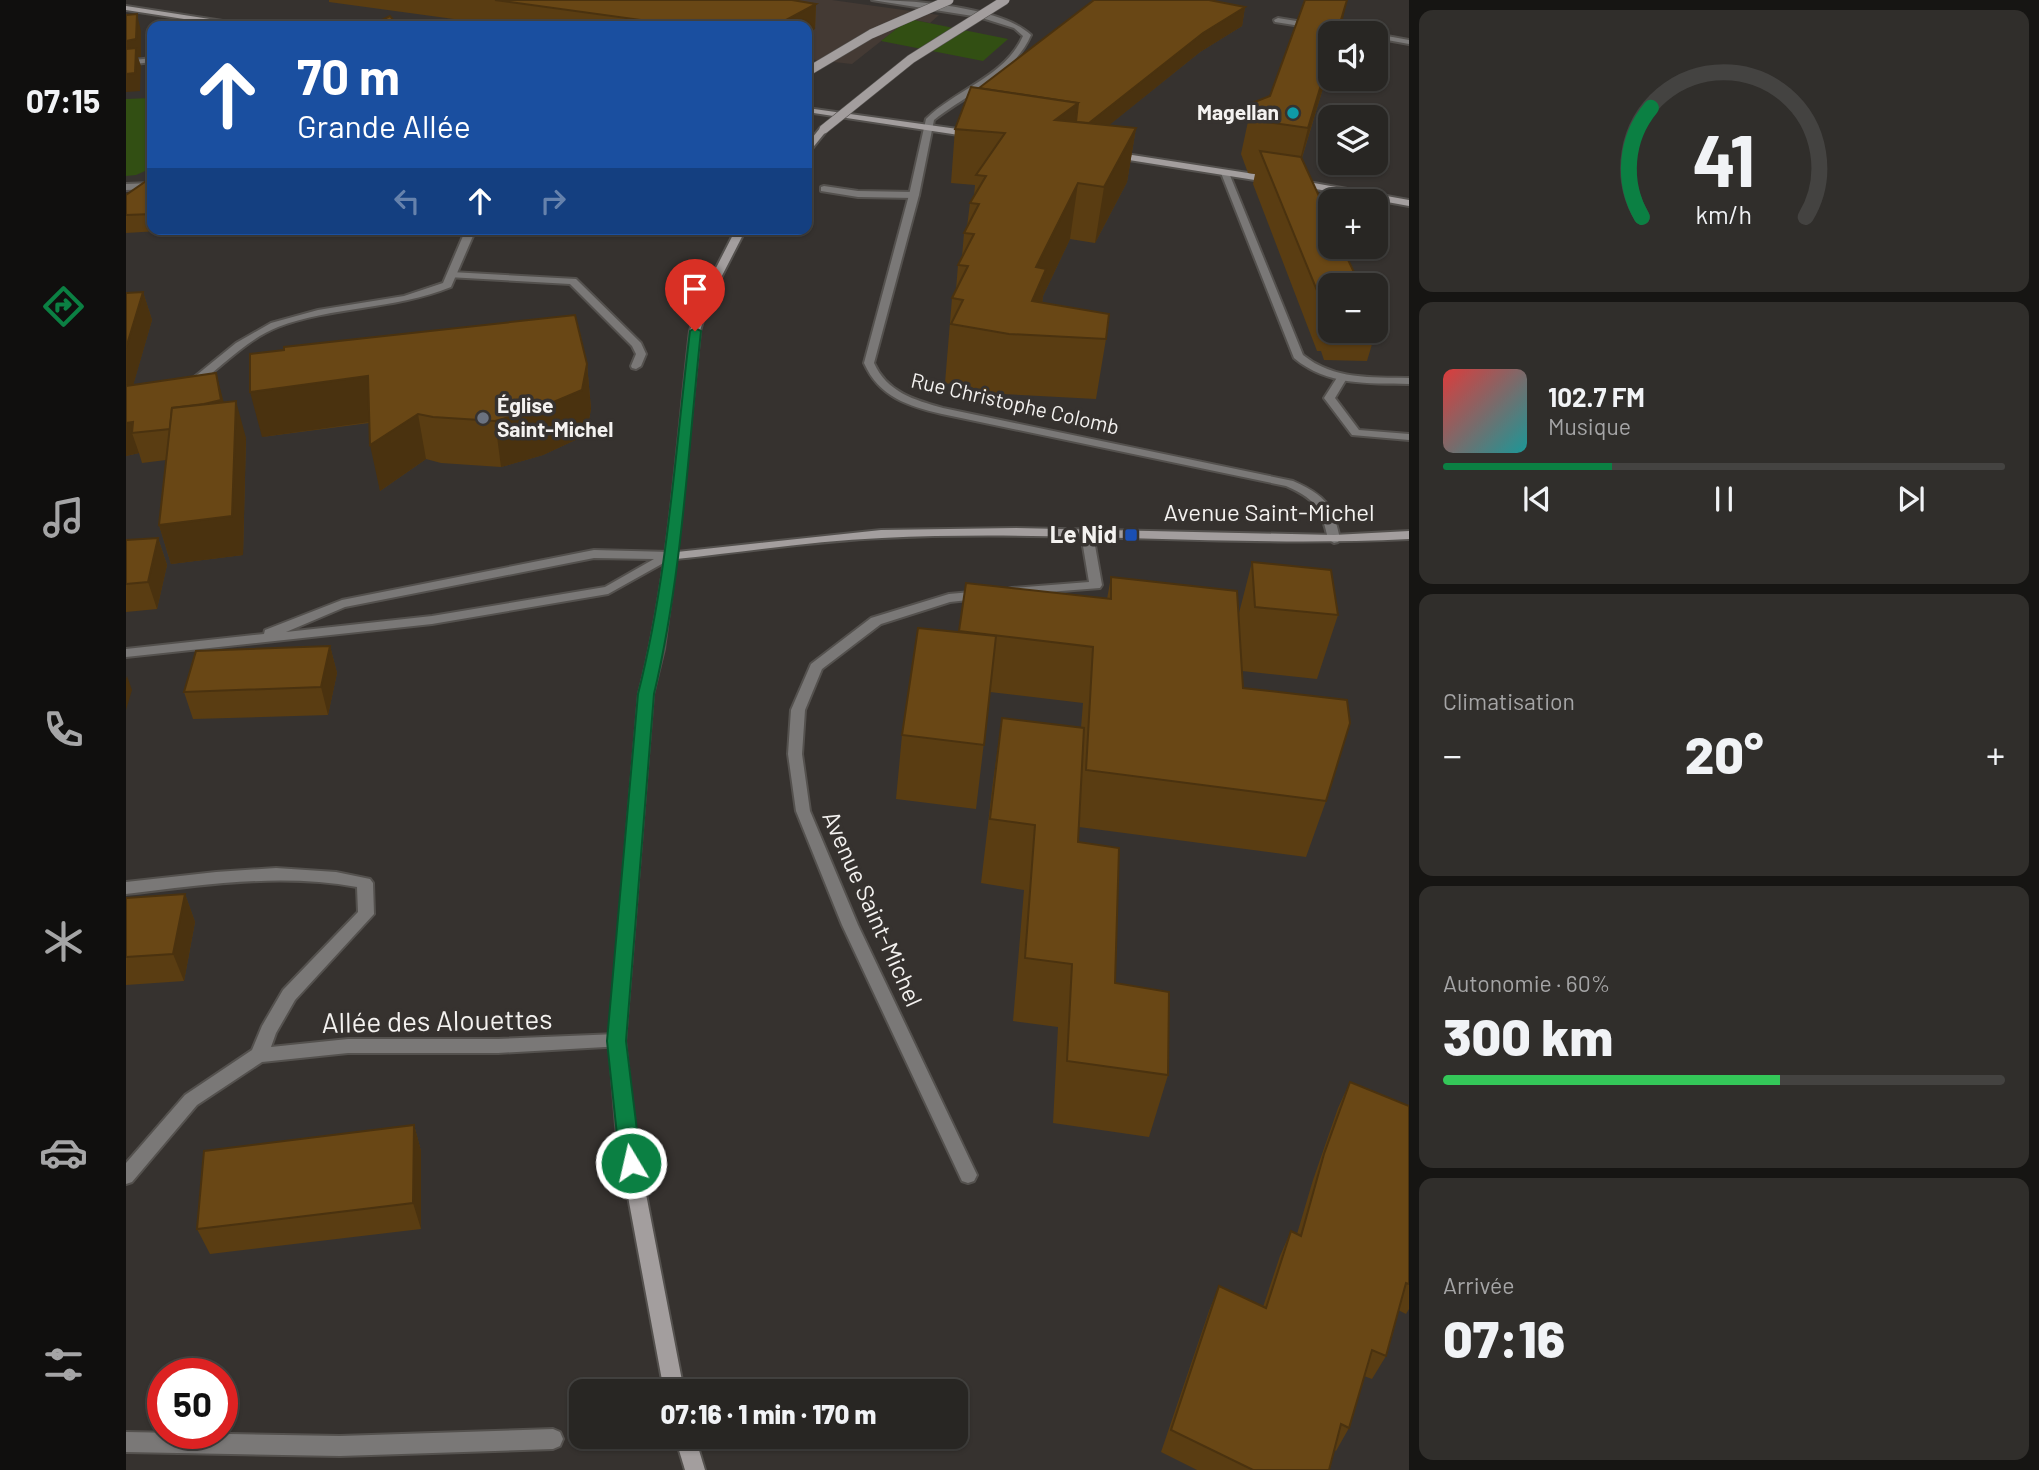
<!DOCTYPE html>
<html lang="fr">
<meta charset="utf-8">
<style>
body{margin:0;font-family:Barlow,sans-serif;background:#302e2b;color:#f1f3f6;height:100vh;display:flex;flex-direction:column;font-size:26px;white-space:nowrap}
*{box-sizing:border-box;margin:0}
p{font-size:23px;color:#a5a5a6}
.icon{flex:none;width:38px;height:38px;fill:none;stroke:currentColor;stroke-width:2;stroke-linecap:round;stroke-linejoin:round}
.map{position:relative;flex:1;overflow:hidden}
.panel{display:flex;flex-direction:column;gap:10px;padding:10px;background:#161513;width:630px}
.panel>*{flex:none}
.banner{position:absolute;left:21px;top:21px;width:665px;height:214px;border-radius:14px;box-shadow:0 2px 5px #0004,0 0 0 2px #444341;background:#1a4fa0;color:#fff;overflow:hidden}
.controls{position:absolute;left:1192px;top:21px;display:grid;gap:14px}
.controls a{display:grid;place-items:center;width:70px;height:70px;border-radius:14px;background:#282623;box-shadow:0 2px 5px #0004,0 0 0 2px #444341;font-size:35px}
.speed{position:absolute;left:21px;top:1358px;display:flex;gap:14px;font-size:35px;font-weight:700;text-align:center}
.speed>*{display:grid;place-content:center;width:91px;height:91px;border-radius:50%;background:#282623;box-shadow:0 2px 5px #0004,0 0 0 2px #444341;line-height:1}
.speed .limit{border:10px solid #d22;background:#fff;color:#111}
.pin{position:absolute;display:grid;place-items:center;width:60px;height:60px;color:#fff;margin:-72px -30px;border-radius:50% 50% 50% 0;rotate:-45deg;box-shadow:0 0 7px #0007}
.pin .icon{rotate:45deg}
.me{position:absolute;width:77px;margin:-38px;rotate:351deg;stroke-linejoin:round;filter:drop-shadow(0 0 5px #0008)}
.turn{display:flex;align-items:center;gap:24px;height:147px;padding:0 35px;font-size:32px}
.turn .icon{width:91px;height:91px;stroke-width:2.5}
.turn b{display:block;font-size:49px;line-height:60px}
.lanes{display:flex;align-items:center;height:66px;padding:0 35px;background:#0003;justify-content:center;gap:35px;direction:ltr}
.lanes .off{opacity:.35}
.big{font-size:52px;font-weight:800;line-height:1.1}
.panel .tile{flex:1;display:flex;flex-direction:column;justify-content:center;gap:10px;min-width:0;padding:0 24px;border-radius:14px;background:#302e2b}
.panel .dial{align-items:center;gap:0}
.dial svg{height:182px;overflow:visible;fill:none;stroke:#444341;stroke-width:7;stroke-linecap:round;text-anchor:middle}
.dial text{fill:#f1f3f6;stroke:none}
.song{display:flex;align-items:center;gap:21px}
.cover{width:84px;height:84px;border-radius:10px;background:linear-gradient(135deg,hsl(0 70% 55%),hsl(180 70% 35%))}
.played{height:7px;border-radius:4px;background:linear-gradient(90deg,#0b8043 30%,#444341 30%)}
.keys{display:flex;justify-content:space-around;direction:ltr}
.heat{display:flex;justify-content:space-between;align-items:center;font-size:38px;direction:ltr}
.charge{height:10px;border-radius:5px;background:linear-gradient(90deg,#34c759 60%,#444341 0)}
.trip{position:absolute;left:443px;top:1379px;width:399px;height:70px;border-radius:14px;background:#282623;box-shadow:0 2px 5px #0004,0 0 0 2px #444341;font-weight:800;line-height:70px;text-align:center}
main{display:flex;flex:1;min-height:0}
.dock{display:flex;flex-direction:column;width:126px;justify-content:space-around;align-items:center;background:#100f0e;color:#a5a5a6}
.dock .icon{width:49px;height:49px}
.dock .selected{color:#0b8043}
.dock b{font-size:32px;color:#f1f3f6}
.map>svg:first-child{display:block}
.built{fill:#443a34}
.green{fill:#324f13}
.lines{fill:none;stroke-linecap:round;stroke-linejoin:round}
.service-casing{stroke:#54514e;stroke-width:4}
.minor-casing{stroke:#54514e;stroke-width:4}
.tertiary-casing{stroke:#54514e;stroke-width:4}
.secondary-casing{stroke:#54514e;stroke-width:4}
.service{fill:#7a7877;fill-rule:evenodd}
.minor{fill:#7a7877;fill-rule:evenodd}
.tertiary{fill:#7a7877;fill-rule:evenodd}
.secondary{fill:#a39e9e;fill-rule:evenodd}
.secondary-bridge-casing{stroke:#54514e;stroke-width:10;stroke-linecap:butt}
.secondary-bridge{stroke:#a39e9e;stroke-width:9}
.wall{fill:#5a3d12}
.shaded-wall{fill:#4a320f}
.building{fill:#694715;stroke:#4a320f;stroke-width:2}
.route{fill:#0b8043;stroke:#07532c;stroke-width:2}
.culture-dot{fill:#0f9aa8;stroke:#36322f;stroke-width:2.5}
.worship-dot{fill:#6b7280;stroke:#36322f;stroke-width:2.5}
.transit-dot{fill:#1a4fb4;stroke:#36322f;stroke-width:2.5}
.labels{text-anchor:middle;stroke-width:7;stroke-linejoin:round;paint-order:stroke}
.far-poi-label{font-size:21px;font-weight:bold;fill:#f4f2f0;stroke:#36322f;text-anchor:end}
.far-street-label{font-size:21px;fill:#f4f2f0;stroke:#36322f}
.street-label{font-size:24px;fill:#f4f2f0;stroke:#36322f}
.poi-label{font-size:24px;font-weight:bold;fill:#f4f2f0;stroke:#36322f;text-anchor:end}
.near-street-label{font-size:28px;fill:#f4f2f0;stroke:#36322f}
</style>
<main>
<nav class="dock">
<b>07:15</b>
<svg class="icon selected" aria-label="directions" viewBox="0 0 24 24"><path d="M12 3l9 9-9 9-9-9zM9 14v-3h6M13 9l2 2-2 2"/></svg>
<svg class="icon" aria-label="music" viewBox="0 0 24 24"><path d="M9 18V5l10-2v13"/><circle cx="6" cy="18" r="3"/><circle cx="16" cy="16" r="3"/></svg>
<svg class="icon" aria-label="phone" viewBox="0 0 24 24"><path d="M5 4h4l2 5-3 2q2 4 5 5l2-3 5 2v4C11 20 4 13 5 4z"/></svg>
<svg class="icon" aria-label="climate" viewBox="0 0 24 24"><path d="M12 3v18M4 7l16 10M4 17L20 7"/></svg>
<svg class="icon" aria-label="car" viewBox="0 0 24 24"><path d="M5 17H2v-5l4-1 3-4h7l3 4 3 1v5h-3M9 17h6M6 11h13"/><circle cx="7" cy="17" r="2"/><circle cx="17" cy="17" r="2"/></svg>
<svg class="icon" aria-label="filters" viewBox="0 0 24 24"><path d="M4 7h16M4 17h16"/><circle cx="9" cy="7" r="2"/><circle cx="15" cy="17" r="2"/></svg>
</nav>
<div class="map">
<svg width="1283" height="1470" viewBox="0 0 1283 1470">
<rect width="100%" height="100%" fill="#36322f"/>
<path class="built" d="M603,0H706L813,15L804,23L783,19L726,64L681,59V26H569Z"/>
<g class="green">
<path d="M783,19L882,39L857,61L755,41Z"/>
<path d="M26,98V168L10,175L0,176V99Z"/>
</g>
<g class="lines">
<defs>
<g id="service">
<path d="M698,186L732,191L788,192L793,195L788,198L732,197L695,191V187Z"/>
<path d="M325,272L450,279L515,343L520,354L515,366L510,369L506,368L505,366L510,354L506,346L444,284L322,277V273Z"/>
<path d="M1216,375L1221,378L1209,398L1233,430L1283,434V440L1226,435L1198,398L1212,376Z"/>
</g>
<g id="minor">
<path d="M746,0C786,0 876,7 905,35C887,76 841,94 808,120L793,195L748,363C761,392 788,400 817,408L1167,481C1199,495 1207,505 1214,539L1212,542L1208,543L1202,539C1195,507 1189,499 1160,486L816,414C782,406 753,397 738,363L783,195L800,119C830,89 879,77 897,36L888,28L853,17Z"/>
<path d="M1152,18L1231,31L1235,33H1219L1149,22L1148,20Z"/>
<path d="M1250,34L1283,40V44L1250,38Z"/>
<path d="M26,58V62L0,65V61Z"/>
<path d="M1099,170L1103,173L1177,355C1208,380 1245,377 1283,378V384C1242,383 1201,386 1168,358L1095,173Z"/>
<path d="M340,229H350L325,287C268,310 207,306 152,327C119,340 94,369 65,389L61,390L56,387L110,343L145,323L192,310L278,296L317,283Z"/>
<path d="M961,530L967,534L976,585L974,588L882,595L880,592L882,589L886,588L963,582L955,534Z"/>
<path d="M468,550L544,552L550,556L482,594L306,624L0,657V649L138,634L139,630L216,600ZM468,558L528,559L479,587L306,616L160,632L219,607Z"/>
<path d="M856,591L862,595L860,598L824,602L755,624L696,669L679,710L676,754L684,811L732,925L851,1175L848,1181L842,1183L836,1181L716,925L670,811L662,754L665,710L685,664L745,618L823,594Z"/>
<path d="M150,868L210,872L244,879L247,883L248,914L169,1000L150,1033L145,1047L222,1039H372L491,1034L497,1036L499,1041L497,1046L372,1053H222L136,1062L71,1105L6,1182L0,1184V1163L59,1095L126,1050L136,1026L157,990L232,912L231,887C154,873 77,885 0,894V882L90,872Z"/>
<path d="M427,1429L434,1432L437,1439L434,1446L427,1449L214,1456L0,1452V1432L214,1436Z"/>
</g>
<path id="tertiary" d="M26,183V189L0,190V184Z"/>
<g id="secondary">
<path d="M0,6L116,24L120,26H103L0,10Z"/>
<path d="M681,108L846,131L850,134L846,137L681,112Z"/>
<path d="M695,127L702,129L684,151L681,152V144Z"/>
<path d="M987,152L1147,177L1151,180L1147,183L984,157V153Z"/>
<path d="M1171,180L1283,200V206L1168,185V181Z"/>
<path d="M401,229H480L475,232L442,235L406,232Z"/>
<path d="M610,229H620L582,303L574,331L551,552L755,530L890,528L1208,535L1283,531V539C1108,548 932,529 756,538C687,541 618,552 550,559L538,649L527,694L499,1041L509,1137L558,1391H538L491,1137L483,1041L513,694C543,576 550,452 564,331L572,303Z"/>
<path d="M549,1437H569L579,1470H559Z"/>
</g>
</defs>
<use href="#service" class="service-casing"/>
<use href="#minor" class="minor-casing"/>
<use href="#tertiary" class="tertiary-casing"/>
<use href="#secondary" class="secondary-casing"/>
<use href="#service" class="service"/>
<use href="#minor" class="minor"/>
<use href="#tertiary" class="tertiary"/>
<use href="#secondary" class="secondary"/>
<defs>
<g id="secondary-bridge">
<path d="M681,72L745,34L823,0"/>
<path d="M698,129L785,59L879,0"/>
</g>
</defs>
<use href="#secondary-bridge" class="secondary-bridge-casing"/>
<use href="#secondary-bridge" class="secondary-bridge"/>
</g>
<g class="wall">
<path d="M203,0H666L690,4L689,29L681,26H379L203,2Z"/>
<path d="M1119,7L1116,26L1074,52L983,125L1010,128L1001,182L969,243L944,239L917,296L916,303L980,339L970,399L876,394L819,383L826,298L830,290L832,265L836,257L838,233L841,227L844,203L848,195L849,185L825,183L829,129L853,88Z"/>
<path d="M1204,33V65L1176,158L1204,285V331H1250V319L1252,324L1241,361L1198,360L1195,351H1191L1127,184L1129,174L1122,173L1115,154L1126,103L1144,96Z"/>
<path d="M26,177V229H65L0,233V195Z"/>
<path d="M17,292L26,320L7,385L90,373L97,402L120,438L117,555L45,564L33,525L40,460L16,463L13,453L0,456V293Z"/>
<path d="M461,364L465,409L460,435L417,455L375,467L315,463L300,459L254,491L243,423L136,437Z"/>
<path d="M32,538L41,565L31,609L0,612V540Z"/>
<path d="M1126,562L1212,615L1191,679L1116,671L1117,688L1200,801L1180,857L953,827L952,842L989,983L1042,1075L1023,1137L927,1123L932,1027L887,1021L898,890L855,883L867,782L876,718L955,728L957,703L864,692L850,809L770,799L776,735L833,632L981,599L985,577L1113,613Z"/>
<path d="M204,646L211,673L202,715L67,719L58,692Z"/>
<path d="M59,894L69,922L58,981L0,985V898Z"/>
<path d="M1224,1082L1283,1106V1309L1280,1314L1272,1310L1260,1356L1246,1379L1238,1376L1223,1428L1210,1451L1208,1450L1203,1470H1071L1035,1452L1083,1311L1093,1286L1137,1307L1154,1256L1165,1231L1171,1234L1187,1180L1212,1108Z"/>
<path d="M288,1125L295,1151V1229L84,1254L71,1229Z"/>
</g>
<g class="shaded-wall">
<path d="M1221,0L1214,33H1211Z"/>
<path d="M690,4L689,29L681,34V26H649Z"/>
<path d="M1119,7L1116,26L1074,52L956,147L959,127L1077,33Z"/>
<path d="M11,14L15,31V57H12L15,66L14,91L0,92V41Z"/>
<path d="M1204,55V65L1169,180L1182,128Z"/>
<path d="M952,103L945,156L929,120Z"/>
<path d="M1010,128L1001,182L969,243L978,187Z"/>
<path d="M952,183L944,239L917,296L913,327L902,335L910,267Z"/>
<path d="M17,292L26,320L4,396L0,398V348Z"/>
<path d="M461,364L465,409L460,435L417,455L375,467L369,421Z"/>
<path d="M90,373L98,403L56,459Z"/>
<path d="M242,376L251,421L136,437L124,392Z"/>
<path d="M110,401L120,438L117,555L45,564L33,525Z"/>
<path d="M292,414L300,459L254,491L244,445Z"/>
<path d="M7,422L6,433L13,453L0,456V423Z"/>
<path d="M32,538L41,565L31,609L22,582Z"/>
<path d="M204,646L211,673L202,715L195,687Z"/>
<path d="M1,676L6,690L0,710V679Z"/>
<path d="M59,894L69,922L58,981L47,954Z"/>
<path d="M288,1125L295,1151V1229L287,1203Z"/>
</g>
<g class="building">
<path d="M369,0H666L690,4L649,26H532L537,23Z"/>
<path d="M968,0H1083L1119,7L1077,33L963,123L950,122L952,103L853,88Z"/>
<path d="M1179,0H1221L1211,33H1204V55L1182,128L1133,121L1126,103L1144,96Z"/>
<path d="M11,14L10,39L0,41V15Z"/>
<path d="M264,16L272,26H244Z"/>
<path d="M10,48L9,73L0,74V49Z"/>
<path d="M845,87L952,103L929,120L1010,128L978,187L952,183L910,267L920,269L906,301L983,314L980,339L883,334L825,324L837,300L826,298L842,266L832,265L848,234L838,233L853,204L844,203L860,176L850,175L879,133L829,129Z"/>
<path d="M1134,151L1175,157L1204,220V247H1216L1234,285H1204V315H1201Z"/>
<path d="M26,177V214L0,215V195Z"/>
<path d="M17,292L0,348V293Z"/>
<path d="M449,315L461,364L456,390L411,409L369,421L307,417L292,414L244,445L242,376L124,392V354L158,350V347Z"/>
<path d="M90,373L95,400L78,404L46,408L44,429L6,433L7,422L0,423V386Z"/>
<path d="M110,401L106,516L33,525L46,408Z"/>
<path d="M32,538L22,582L0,584V540Z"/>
<path d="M1126,562L1205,570L1212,615L1129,607Z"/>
<path d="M985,577L1111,591L1117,688L1221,700L1224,723L1200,801L960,770L967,647L833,631L840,583L985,599Z"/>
<path d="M792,628L870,636L858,745L776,735Z"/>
<path d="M204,646L195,687L58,692L70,651Z"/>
<path d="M876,718L958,728L952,842L993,848L989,983L1043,992L1042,1075L941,1061L946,964L899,958L909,825L864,819Z"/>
<path d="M59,894L47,954L0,957V898Z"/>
<path d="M1224,1082L1283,1106V1284L1280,1283L1260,1356L1246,1350L1223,1428L1215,1424L1203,1470H1127L1045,1430L1093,1286L1140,1308L1165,1231L1175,1236L1198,1154Z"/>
<path d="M288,1125L287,1203L71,1229L78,1151Z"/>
</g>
<path class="route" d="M569,328L575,331C562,452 556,576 528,694L500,1041L515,1163L512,1169L505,1172L497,1169L494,1163L481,1041L512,694C542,576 549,452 564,331Z"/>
<circle class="culture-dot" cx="1167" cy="113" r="7"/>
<circle class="worship-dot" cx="357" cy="418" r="7"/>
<rect class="transit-dot" x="998" y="528" width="14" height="14" rx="3.5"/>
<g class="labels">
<g class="far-poi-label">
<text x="1153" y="120">Magellan</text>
<text x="371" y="413" text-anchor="start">Église<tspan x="371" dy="24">Saint-Michel</tspan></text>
</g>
<g class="far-street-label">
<text transform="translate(889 404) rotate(13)" y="7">Rue Christophe Colomb</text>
</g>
<g class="street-label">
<text x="1143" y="521">Avenue Saint-Michel</text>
<text transform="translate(746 909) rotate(66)" y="8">Avenue Saint-Michel</text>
</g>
<g class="poi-label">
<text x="991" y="543">Le Nid</text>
</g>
<g class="near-street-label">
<text transform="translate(311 1021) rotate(-1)" y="10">Allée des Alouettes</text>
</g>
</g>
</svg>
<div class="controls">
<a><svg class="icon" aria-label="sound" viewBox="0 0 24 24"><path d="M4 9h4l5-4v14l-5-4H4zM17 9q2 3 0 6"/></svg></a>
<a><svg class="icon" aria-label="layers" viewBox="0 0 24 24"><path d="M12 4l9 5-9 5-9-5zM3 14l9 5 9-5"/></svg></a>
<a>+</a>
<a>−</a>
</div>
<div class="speed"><div class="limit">50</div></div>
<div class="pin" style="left:569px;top:331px;background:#d93025"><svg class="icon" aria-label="arrive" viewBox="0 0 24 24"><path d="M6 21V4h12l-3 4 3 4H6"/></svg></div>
<svg class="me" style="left:505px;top:1163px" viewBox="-20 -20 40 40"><circle r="17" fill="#0b8043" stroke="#fff" stroke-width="3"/><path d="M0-11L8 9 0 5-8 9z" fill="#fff"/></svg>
<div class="trip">07:16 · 1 min · 170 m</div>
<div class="banner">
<div class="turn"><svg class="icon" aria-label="ahead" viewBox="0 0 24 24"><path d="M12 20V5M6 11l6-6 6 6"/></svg><div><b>70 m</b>Grande Allée</div></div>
<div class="lanes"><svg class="icon off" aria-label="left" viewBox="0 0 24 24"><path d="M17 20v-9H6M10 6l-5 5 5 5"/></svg><svg class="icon" aria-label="ahead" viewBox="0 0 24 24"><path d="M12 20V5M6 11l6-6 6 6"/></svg><svg class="icon off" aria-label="right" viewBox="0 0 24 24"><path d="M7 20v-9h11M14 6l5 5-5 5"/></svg></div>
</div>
</div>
<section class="panel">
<div class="tile dial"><svg viewBox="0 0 100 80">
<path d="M14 69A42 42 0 1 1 86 69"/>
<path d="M14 69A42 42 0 0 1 18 21" stroke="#0b8043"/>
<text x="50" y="56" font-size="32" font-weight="700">41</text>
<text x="50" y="72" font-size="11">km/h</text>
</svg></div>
<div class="tile">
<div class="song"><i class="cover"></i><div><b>102.7 FM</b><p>Musique</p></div></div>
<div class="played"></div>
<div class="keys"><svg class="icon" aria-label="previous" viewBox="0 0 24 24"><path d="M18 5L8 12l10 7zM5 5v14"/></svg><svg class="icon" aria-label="pause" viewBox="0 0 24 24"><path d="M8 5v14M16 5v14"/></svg><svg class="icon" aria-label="next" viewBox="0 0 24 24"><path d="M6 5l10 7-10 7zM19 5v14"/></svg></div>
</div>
<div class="tile"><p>Climatisation</p>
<div class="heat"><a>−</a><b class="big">20°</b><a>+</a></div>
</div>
<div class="tile"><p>Autonomie · 60%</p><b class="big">300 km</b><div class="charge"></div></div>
<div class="tile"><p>Arrivée</p><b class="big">07:16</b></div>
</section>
</main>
